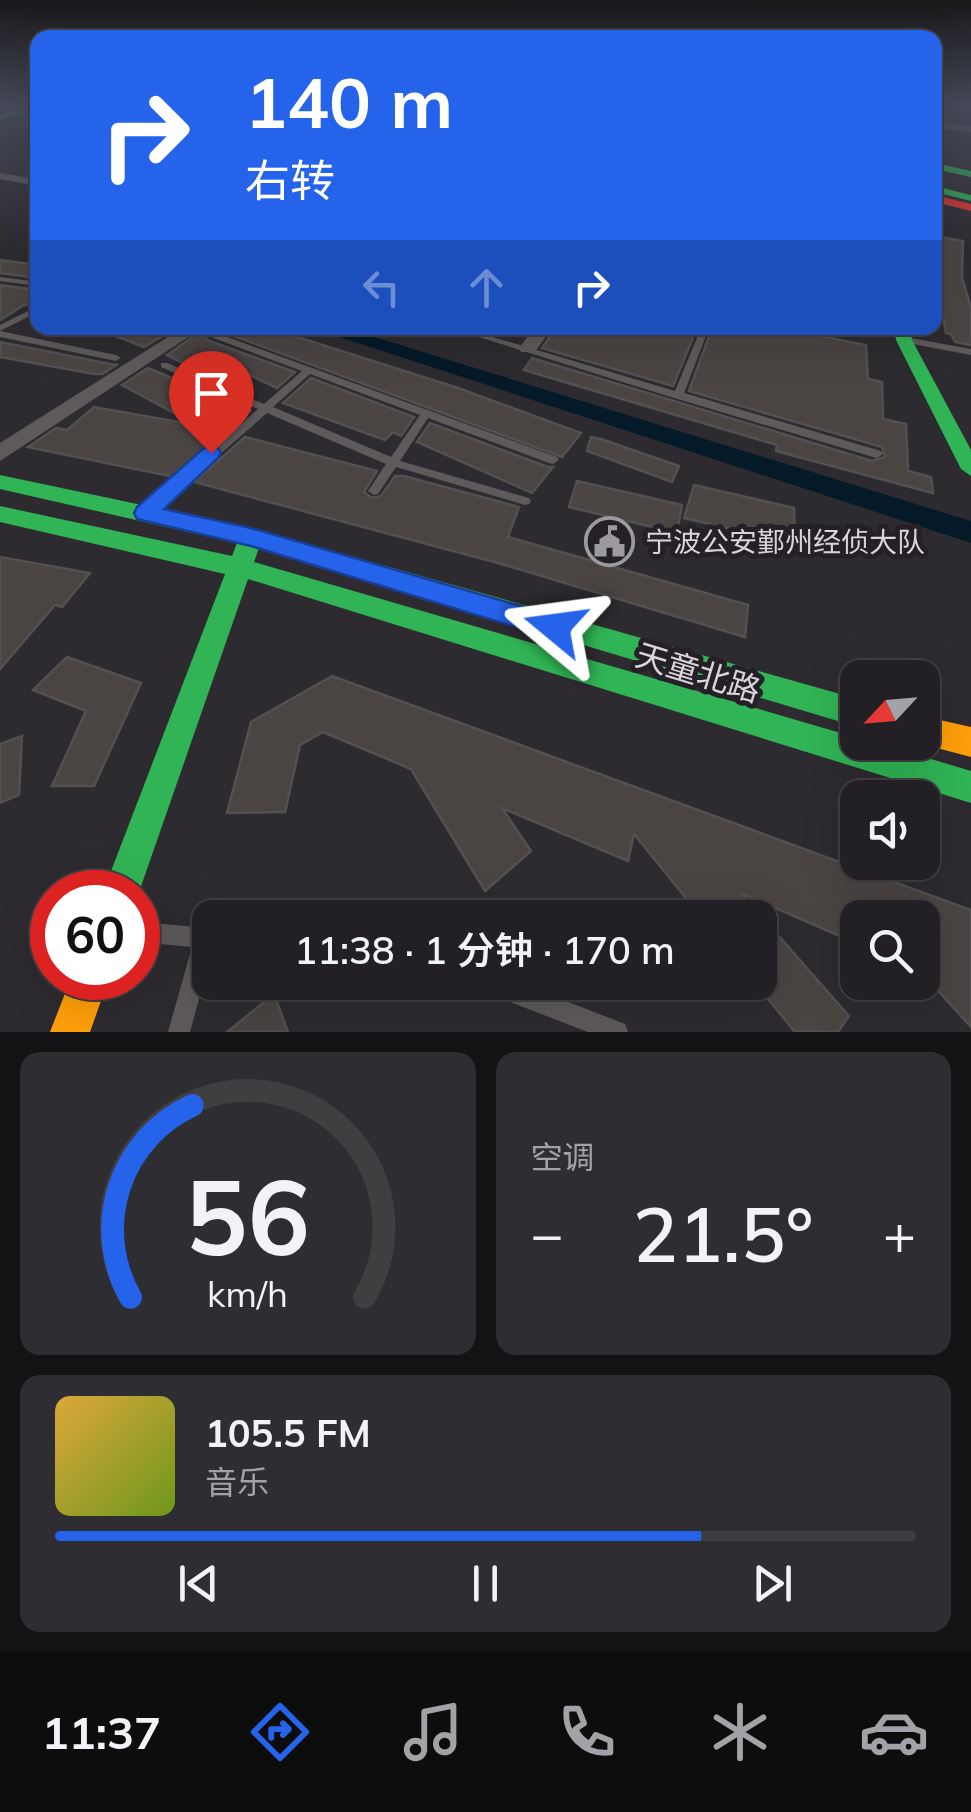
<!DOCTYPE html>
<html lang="zh">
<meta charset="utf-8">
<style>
body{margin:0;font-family:Mulish,"Noto Sans SC",sans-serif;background:#2e2d31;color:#f1f3f6;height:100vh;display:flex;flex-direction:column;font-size:38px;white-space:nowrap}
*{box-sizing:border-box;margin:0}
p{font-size:32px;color:#a2a3a6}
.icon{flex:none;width:55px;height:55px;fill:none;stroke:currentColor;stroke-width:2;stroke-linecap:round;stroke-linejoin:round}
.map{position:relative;height:1032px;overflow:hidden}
.details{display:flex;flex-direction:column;gap:20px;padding:20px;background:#131214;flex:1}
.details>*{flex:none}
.guide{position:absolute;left:30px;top:30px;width:912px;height:305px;border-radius:20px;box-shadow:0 10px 40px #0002,0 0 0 2px #3f3e41;background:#2563eb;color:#fff;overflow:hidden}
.needle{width:65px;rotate:244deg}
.buttons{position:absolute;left:840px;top:660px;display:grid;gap:20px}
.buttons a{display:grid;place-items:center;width:100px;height:100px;border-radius:20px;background:#222024;box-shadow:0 10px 40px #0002,0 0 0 2px #3f3e41;font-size:50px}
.speed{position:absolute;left:30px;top:870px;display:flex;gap:20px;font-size:50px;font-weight:700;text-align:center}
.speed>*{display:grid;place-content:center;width:130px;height:130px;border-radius:50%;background:#222024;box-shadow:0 10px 40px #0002,0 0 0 2px #3f3e41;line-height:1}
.speed .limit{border:15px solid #d22;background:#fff;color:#111}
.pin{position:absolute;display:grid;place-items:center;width:85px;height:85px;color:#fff;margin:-102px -42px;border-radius:50% 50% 50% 0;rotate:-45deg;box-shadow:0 0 10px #0007}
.pin .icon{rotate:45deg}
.me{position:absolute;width:110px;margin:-55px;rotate:286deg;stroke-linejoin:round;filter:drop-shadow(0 0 8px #0008)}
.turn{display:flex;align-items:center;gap:35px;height:210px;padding:0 50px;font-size:45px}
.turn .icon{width:130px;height:130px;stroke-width:2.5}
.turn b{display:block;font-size:70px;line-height:85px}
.lanes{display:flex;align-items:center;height:95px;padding:0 50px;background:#0003;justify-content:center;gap:50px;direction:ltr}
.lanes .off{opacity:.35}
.big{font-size:75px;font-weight:600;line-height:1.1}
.details .tile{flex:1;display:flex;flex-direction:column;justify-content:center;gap:15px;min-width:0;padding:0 35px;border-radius:20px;background:#2e2d31}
.details .dial{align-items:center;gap:0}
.dial svg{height:260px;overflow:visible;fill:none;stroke:#3f3e41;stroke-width:7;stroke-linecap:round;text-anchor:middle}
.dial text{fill:#f1f3f6;stroke:none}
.song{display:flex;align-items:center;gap:30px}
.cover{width:120px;height:120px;border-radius:15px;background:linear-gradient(135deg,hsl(40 70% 55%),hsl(80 70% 35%))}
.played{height:10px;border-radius:5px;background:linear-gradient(90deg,#2563eb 75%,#3f3e41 75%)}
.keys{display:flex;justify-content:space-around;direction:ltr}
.heat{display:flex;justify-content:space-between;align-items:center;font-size:55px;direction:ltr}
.details .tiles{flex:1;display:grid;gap:20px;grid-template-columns:1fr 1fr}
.tile:last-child{grid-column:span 2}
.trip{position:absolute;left:192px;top:900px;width:585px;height:100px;border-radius:20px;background:#222024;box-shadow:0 10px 40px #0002,0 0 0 2px #3f3e41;font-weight:600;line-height:100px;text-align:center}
.dock{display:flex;height:160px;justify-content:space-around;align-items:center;background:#0e0d0e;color:#a2a3a6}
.dock .icon{width:70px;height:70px}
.dock .current{color:#2563eb}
.dock b{font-size:45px;color:#f1f3f6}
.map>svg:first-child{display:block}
.water{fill:#041a29}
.building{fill:#4a4443;stroke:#535051;stroke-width:2.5}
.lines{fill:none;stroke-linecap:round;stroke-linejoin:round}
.lane{fill:#5e595a;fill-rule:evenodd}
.street{fill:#5e595a;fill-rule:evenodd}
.fast{fill:#30b455;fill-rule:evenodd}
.slow{fill:#ff9f0a;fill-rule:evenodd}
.jam{fill:#e5322d;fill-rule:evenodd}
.route{fill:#2563eb;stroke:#184099;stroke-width:2.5}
.labels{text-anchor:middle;stroke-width:10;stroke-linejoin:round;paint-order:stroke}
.poi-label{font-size:28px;fill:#d8d5da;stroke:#252027;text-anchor:start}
.near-street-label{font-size:32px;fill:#d8d5da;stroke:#252027}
</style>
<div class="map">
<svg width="971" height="1032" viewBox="0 0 971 1032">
<rect width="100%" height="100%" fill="#2e2b30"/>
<path class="water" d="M312,328H345L971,521V543Z"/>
<g class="building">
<path d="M940,237L963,241L962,277L971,308V345L955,342L951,334L946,333L935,272Z"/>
<path d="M0,260L38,265V278L0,273Z"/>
<path d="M0,285L38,290V302L24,305L0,320Z"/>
<path d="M95,328H140L159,334L160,328H176L144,347Z"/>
<path d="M205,328H212L203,333L207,340L295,372L277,388L237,369L219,381L167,355Z"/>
<path d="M212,328H269L458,388L581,433L562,457Z"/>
<path d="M556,328H697L673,386L542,348Z"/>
<path d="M712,328H806L805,333L866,345L868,379L882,382L883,419L906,424L908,471L931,477L933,493L776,451L777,445L524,370L532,358L872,461L885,457L882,447L689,391Z"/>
<path d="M0,342L115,365L118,364L102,374H94L0,357Z"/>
<path d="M148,368L250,411L220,431L225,432L174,477L28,447L56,428L67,430L94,407L196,425L122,385Z"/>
<path d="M311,378L414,417L401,436L393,432L385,440L283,403Z"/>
<path d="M430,423L548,467H553L532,493L417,442Z"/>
<path d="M245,437L377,471L364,492L372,498L381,496L395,476H404L519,507L508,537L748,605L745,637L498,563L194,482Z"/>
<path d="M591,437L601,439L679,466L672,482L587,451Z"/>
<path d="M577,481L682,505L677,533L569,507Z"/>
<path d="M694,485L794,508L795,544L684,518Z"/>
<path d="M0,557L90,573L62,607L55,605L0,669Z"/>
<path d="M67,657L141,683L94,786H52L86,711L33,690Z"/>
<path d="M332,676L971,910V1027L922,973V918H858V944L741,893L849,1016L838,1032H795L760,989V918H702L634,834L628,861L502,808L531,851L485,891L411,769L323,732L300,745L285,812L227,813L251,722Z"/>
<path d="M22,736L19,795L0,803V744Z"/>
<path d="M274,994L288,1032H227Z"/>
</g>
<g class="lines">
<g class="lane">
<path d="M0,277L38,282V286L0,281Z"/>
<path d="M38,306V312L0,331V325Z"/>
<path d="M450,328H462L675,391L701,328H709L684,393L881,451L883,454L877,458L873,457L674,398Z"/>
<path d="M0,331L116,355L121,358L116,361L0,337Z"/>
<path d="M211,331L557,457L559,460L553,464L549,463L428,418L400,461L529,498L531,501L529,504L525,505L396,467L378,494L374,495L368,491L386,464L267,413L150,516H142L140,513L142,510L258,409L161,367V363H167L264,404L302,371L208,336L207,334ZM310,374L420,415L391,457L273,407Z"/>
<path d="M905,337L971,349V355L902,342V338Z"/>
<path d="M138,922L210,928V959L190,1032H168L192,947L138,942Z"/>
<path d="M476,982H517L625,1024L628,1032H588L479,990Z"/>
</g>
<g class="street">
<path d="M935,122L971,126V132L935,128Z"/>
<path d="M0,173L38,179V186L0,179Z"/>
<path d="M182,328H202L0,461V443Z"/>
<path d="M534,328H552L535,352H521L519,348Z"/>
</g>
<g class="fast">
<path d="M38,106V110L0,120V114Z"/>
<path d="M935,163L971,171V177L935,169Z"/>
<path d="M935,186L971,195V201L935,192Z"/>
<path d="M894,328H910L912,340L971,450V476L961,469L896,340Z"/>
<path d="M0,475L251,528L858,699V727L259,548L254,562L858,738V742H874L971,771V803L248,579L138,895V892H103L225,574L0,522V506L232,556L237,543L0,489Z"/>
</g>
<g class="slow">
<path d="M922,716L971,727V757L914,742H922Z"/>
<path d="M71,978H109L90,1032H50Z"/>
</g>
<path class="jam" d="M935,195L971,204V211L935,202Z"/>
</g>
<linearGradient id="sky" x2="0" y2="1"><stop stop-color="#19181a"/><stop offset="0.42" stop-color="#464a59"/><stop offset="1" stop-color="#464a59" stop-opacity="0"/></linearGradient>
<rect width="971" height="251" fill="url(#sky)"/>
<path class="route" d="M211,446L218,448L221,453L218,458L164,509L251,528L555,616L564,619L568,627L564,636L555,639L251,546L137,519L134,513L137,507L204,448Z"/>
<defs>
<symbol id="civic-ring" viewBox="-11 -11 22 22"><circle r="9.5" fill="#252027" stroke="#9c9a9e" stroke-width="1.5"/><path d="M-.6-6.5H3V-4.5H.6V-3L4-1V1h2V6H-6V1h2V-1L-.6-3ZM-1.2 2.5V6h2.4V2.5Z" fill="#9c9a9e"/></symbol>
</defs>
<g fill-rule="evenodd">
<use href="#civic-ring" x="582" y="514" width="55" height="55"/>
</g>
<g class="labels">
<g class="poi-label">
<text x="645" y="552">宁波公安鄞州经侦大队</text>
</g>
<g class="near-street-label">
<text transform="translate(698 673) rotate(17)" y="11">天童北路</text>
</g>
</g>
</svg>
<div class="buttons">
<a><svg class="needle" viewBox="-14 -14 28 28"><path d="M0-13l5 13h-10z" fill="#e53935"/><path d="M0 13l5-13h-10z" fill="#a2a3a6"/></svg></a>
<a><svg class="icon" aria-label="sound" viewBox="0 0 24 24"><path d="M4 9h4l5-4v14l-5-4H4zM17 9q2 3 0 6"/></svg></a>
<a><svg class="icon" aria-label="search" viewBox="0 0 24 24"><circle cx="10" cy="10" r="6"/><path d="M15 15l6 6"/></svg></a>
</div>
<div class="speed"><div class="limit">60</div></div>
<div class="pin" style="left:211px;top:453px;background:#d93025"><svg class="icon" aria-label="arrive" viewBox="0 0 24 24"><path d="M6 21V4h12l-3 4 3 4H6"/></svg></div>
<svg class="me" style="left:555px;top:627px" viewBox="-20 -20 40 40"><path d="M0-17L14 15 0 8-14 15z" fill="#2563eb" stroke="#fff" stroke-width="4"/></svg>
<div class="trip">11:38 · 1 分钟 · 170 m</div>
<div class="guide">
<div class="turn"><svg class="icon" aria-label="right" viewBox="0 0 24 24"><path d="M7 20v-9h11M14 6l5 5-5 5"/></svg><div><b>140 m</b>右转</div></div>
<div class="lanes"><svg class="icon off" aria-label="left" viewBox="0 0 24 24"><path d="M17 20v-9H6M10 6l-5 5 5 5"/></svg><svg class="icon off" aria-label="ahead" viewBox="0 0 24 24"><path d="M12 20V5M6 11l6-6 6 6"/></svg><svg class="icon" aria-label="right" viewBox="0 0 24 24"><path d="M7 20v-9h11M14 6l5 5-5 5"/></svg></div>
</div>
</div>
<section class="details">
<div class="tiles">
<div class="tile dial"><svg viewBox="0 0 100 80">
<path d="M14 69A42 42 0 1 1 86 69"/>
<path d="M14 69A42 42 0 0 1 33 10" stroke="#2563eb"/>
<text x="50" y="56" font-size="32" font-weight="700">56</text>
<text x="50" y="72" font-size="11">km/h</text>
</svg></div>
<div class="tile"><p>空调</p>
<div class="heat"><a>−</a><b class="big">21.5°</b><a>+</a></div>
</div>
<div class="tile">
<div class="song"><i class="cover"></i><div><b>105.5 FM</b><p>音乐</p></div></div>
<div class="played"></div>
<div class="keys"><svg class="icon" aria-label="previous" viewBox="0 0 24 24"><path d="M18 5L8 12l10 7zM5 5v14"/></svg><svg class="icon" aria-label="pause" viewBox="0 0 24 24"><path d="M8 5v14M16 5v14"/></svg><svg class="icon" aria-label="next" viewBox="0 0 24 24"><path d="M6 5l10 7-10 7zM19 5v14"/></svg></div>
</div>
</div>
</section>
<nav class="dock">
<b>11:37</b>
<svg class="icon current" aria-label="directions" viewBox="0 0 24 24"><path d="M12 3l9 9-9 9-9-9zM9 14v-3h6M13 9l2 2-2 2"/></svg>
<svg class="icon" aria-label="music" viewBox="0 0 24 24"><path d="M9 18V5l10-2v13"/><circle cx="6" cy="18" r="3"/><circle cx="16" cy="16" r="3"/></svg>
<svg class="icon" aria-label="phone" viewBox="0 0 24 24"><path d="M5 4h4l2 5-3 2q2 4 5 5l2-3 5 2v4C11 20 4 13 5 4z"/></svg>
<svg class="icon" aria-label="climate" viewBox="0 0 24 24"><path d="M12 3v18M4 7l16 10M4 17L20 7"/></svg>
<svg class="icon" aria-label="car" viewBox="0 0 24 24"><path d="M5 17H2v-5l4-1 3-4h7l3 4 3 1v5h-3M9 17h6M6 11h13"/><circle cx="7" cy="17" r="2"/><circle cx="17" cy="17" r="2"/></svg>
</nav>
